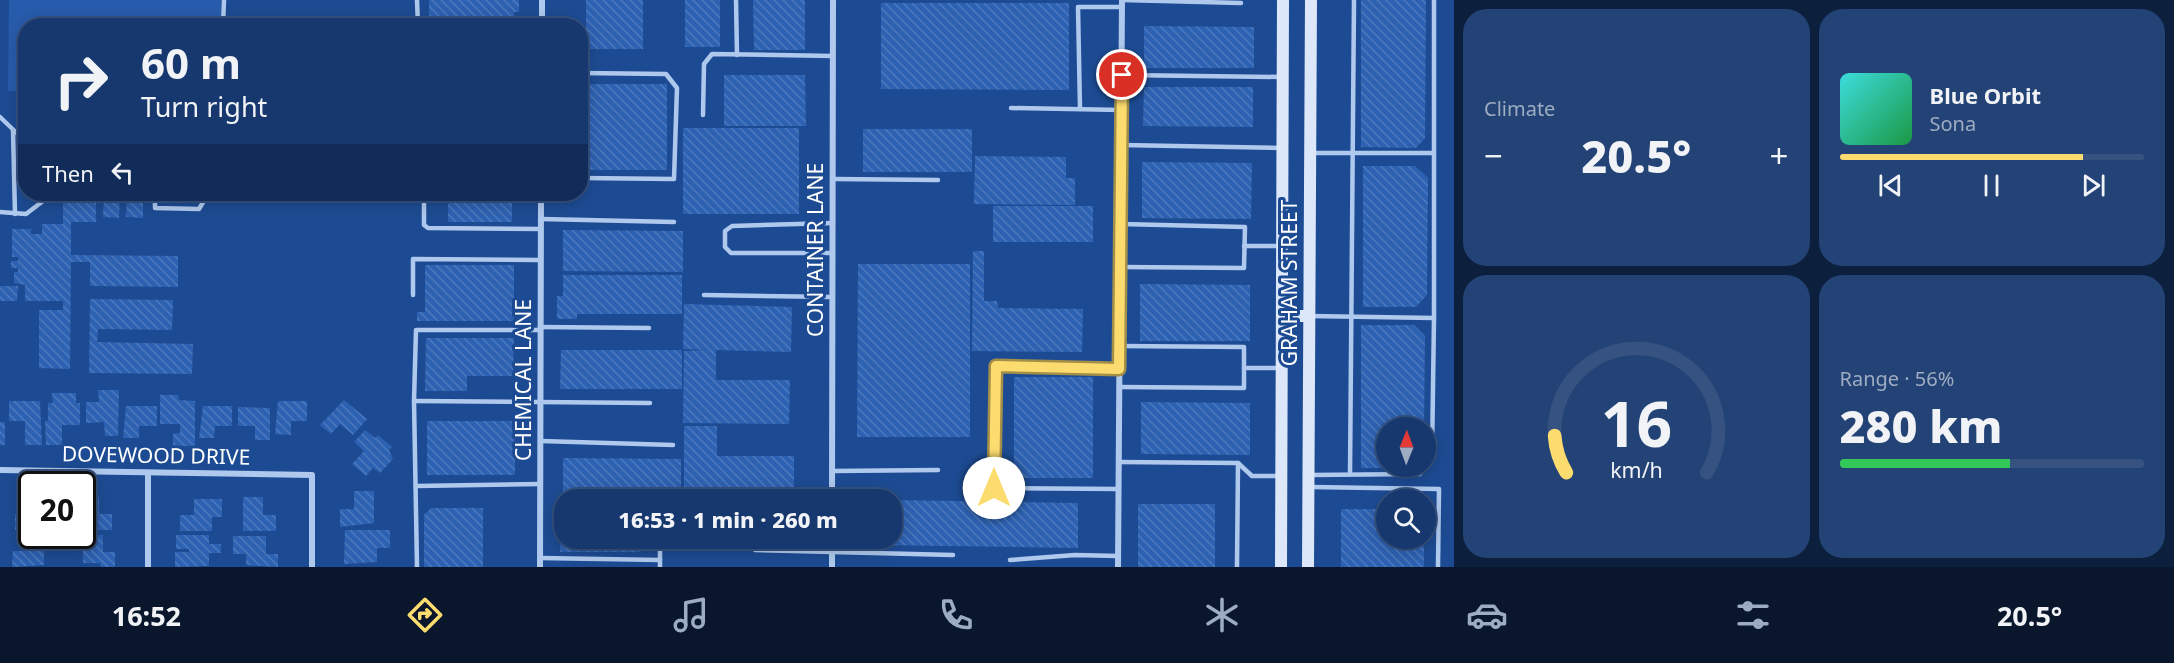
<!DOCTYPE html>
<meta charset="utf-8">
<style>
body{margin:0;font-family:"Noto Sans",sans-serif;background:#234376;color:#f1f3f6;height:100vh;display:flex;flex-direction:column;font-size:22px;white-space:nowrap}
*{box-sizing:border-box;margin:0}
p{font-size:20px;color:#9eacc2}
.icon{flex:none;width:33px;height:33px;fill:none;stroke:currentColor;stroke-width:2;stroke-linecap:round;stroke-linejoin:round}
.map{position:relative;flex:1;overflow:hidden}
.side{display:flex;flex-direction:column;gap:9px;padding:9px;background:#0c1f3c;width:720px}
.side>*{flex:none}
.hud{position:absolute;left:18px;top:18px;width:570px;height:183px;border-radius:24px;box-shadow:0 3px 15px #0003,0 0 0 2px #355281;background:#16386e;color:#f1f3f6;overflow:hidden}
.needle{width:39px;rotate:1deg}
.tools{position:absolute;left:1376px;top:417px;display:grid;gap:12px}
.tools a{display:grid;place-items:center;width:60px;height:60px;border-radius:50%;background:#16386e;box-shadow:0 3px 15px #0003,0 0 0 2px #355281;font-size:30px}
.speed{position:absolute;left:18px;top:471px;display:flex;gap:12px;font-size:30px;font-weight:700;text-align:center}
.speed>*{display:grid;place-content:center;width:78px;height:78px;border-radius:50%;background:#16386e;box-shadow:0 3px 15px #0003,0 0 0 2px #355281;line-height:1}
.speed .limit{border:3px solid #111;border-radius:9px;background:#fff;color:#111}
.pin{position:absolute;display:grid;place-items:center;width:51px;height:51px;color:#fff;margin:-26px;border:3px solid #fff;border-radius:50%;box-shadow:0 2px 6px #0007}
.me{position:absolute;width:66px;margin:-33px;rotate:0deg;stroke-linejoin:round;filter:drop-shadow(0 0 4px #0008)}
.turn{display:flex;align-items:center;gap:21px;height:126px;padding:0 24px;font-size:27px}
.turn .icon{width:78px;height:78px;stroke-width:2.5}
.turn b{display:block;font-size:42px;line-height:51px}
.then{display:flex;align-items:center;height:57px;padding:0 24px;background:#0003;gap:12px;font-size:22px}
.big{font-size:45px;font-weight:800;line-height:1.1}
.side .tile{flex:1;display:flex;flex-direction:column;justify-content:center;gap:9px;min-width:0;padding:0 21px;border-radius:24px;background:#234376}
.side .dial{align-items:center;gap:0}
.dial svg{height:156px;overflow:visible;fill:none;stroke:#355281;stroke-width:7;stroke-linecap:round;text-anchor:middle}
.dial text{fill:#f1f3f6;stroke:none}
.song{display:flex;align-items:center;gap:18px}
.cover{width:72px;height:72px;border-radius:9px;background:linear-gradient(135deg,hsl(180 70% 55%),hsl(140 70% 35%))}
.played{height:6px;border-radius:3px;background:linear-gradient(90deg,#fddc6f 80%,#355281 80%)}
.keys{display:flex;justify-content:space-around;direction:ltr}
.heat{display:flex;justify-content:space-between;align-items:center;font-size:33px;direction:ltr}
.charge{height:9px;border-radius:4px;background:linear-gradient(90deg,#34c759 56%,#355281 0)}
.side .tiles{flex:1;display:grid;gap:9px;grid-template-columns:repeat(2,1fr)}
.trip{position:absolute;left:554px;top:489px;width:348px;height:60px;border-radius:24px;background:#16386e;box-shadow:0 3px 15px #0003,0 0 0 2px #355281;font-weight:800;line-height:60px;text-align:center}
.tabs{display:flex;height:96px;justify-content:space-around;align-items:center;background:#09162c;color:#9eacc2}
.tabs .icon{width:42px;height:42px}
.tabs .selected{color:#fddc6f}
.tabs b{font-size:27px;color:#f1f3f6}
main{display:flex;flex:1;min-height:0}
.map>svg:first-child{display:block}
.park{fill:#275cac}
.building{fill:url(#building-back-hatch)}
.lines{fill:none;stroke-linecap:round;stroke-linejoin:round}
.lane{stroke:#afc9ee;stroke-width:4.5}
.street{stroke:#afc9ee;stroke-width:6}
.secondary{stroke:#dce8fa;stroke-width:12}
.route-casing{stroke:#a48f48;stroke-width:15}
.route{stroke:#fddc6f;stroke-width:10}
.labels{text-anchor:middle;stroke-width:6;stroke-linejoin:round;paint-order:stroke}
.street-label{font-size:21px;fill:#fff;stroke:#1d4b93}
</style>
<main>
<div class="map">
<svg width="1454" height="567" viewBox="0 0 1454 567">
<defs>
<pattern id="building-back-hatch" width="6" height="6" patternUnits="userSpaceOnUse" patternTransform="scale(1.5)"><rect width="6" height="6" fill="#2d61b1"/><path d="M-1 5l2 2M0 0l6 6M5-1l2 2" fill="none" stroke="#4c79bd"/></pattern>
</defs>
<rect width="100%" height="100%" fill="#1d4b93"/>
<path class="park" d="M9,0H221V25L26,26L25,91H8Z"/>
<g class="building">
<path d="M429,0H519V12H514V26H429Z"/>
<rect x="586" y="0" width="57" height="49"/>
<rect x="685" y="0" width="35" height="47"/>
<path d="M753,0H805V50H754Z"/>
<path d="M1361,0H1426L1425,138L1416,148L1361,147Z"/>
<path d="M881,3H1069V90L881,89Z"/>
<path d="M1144,26L1254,27V68H1144Z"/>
<path d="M724,75H805L806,126H724Z"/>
<rect x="580" y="84" width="87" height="86"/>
<path d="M1144,87H1253V127L1143,126Z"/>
<rect x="683" y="128" width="116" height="86"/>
<rect x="863" y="129" width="109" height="43"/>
<path d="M975,156L1066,157V178H1075V205L974,204Z"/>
<path d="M1142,162L1252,163L1251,219L1142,218Z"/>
<path d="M1363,166H1415L1428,178L1427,295L1416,307H1363Z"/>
<path d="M63,194H96V222H71V255L178,256V287L90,286V262H71L70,369L39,368V310H63V301H25V285L14,283V272H18V268H11V261H18V257H12V229H31V234H42V224H63Z"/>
<path d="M104,194H120L119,218L103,217Z"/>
<path d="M127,194H143V218L126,217Z"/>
<rect x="448" y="194" width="64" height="28"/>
<rect x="993" y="206" width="100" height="36"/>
<path d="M563,230L683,231V272L563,271Z"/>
<path d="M973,251H984V301H997L998,308L1083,309L1082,352L972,351Z"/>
<path d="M858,264H970V437H857Z"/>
<path d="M425,265H514V321H417V312H425Z"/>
<path d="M563,275H682V314H577V319H557V296H563Z"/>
<path d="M1140,284L1250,285V341H1140Z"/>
<path d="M0,286H18L17,301H0Z"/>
<path d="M90,299L173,300L172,330L98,329L97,342L193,344L192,374L89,373Z"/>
<path d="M684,304L792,307L791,352L716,350V380H790L789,424L683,423L684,351L708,350L683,349Z"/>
<path d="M1361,325H1414L1425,336L1424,428H1386V468H1361Z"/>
<path d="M426,338H514L513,376H467V391H425Z"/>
<path d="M561,350H682V389H560Z"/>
<path d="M1014,377H1093V478H1020L1014,472Z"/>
<path d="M98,390H119L118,436H105L104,422L86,423V402H99Z"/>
<path d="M52,393H76V403H80V425H62V445H46L45,421H48V403H53Z"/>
<path d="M160,395H178L179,400L195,401V446H173V434L180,433V424H160Z"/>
<path d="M344,400L367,419L353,435L340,424L331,434L320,425Z"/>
<path d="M9,401H40L42,445H25V421H9Z"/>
<path d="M278,401H307V421H291V435L275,434Z"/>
<path d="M1141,402L1250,403V455L1141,454Z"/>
<path d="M126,406H157V426H139V438H123Z"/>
<path d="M203,406H232V426H215L214,438H199Z"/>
<path d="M238,407L270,408V440H255V426H238Z"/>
<rect x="427" y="421" width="88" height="54"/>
<rect x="0" y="422" width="5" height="23"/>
<path d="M684,426H717V456H794V498L684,500Z"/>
<path d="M365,430L375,438L378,435L392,447L389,450L393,459L380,473L373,468L366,476L352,464L364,451L354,442Z"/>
<path d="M563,458L681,459V495L563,494Z"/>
<path d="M354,491H374V523L340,527V509H354Z"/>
<path d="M29,496H32V530H15V514H28Z"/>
<path d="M82,496H99V514H112V530H82Z"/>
<path d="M243,497H263V515H276V531H243Z"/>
<path d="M561,498H564V538H640V552H560Z"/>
<path d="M194,499H222V517H212V531H180V515H194Z"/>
<path d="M891,500L1078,503V548L876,545V538H891Z"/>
<rect x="1138" y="504" width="77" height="63"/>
<path d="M431,508H483V567H424V515Z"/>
<path d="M1341,509H1386V538H1424V567H1341Z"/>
<path d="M345,530H390V548H377V562L344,564Z"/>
<path d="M25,534L44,536V565L12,567L13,551H25Z"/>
<path d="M103,535V552H115V567H101L100,563H83V551H72V536Z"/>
<path d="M176,535H209V544H221V553H209V566L175,567V552H189V549H176Z"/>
<path d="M233,536H266V554H278V567L246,565V554H233Z"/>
<path d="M683,538H774V547L763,546V542L704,541V551H683Z"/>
</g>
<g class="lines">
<g class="lane">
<path d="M417,0L418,26"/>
<path d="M736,0L737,55"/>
<path d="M1122,0L1241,3"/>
<path d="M223,26L224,0"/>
<path d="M580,73L666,74L677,88L674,179L580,178"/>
<path d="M1122,75L1281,77"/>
<path d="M1011,108L1122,110"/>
<path d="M1080,109L1078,7H1122"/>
<path d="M703,115L704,64L712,54L833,56"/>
<path d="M0,117L26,142"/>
<path d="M13,130L15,214"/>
<path d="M1121,145L1281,148"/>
<path d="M1313,153H1434V0"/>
<path d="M833,179L938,180"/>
<path d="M155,194V208L199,209L208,194"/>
<path d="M424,194V225L428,228L541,229"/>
<path d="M0,212L26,214L47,198V194"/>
<path d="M541,219L674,222"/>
<path d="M1244,246H1281"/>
<path d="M833,253H731L725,247V231L732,226L833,223"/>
<path d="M1120,267L1244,268L1245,227L1121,224"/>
<path d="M413,295V259L540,260"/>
<path d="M704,295L832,297"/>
<path d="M1310,316L1434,318V153"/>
<path d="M540,327L649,328"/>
<path d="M1244,368H1280"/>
<path d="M1119,387L1244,388V347L1120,346"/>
<path d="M414,401L650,403"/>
<path d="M541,441L673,445"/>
<path d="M1119,462L1238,463L1252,476H1281"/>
<path d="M832,471L938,470"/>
<path d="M1350,474L1354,0"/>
<path d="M1310,475L1420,474L1432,457L1434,318"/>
<path d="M416,486L540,484"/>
<path d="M1311,487L1439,489L1438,567"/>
<path d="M1119,489L994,488L997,366L1120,369"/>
<path d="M660,538V560"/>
<path d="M755,550L953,555"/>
<path d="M540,558L660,560V567"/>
<path d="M1010,560L1075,555L1118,556"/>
<path d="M417,567L414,401L416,330H540"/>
<path d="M1237,567L1238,463"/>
</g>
<g class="street">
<path d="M542,26V0"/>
<path d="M0,470L312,475V567"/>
<path d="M832,500L833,0"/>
<path d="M148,567V473"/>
<path d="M540,567L541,194"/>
<path d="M832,567V538"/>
<path d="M1118,567L1122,0"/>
</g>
<g class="secondary">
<path d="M1282,316H1309"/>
<path d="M1281,567L1283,0"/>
<path d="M1308,567L1311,0"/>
</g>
</g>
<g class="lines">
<defs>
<path id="route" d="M994,488L996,366L1119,369L1122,75"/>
</defs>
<use href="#route" class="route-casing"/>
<use href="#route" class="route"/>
</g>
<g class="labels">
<g class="street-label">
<text transform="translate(816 250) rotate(-90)" y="7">CONTAINER LANE</text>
<text transform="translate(1290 283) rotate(-90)" y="7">GRAHAM STREET</text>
<text transform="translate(524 380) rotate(-90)" y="7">CHEMICAL LANE</text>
<text transform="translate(156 456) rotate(1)" y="7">DOVEWOOD DRIVE</text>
</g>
</g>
</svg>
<div class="tools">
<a><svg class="needle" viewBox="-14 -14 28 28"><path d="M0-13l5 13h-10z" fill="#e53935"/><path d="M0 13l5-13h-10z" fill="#9eacc2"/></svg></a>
<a><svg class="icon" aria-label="search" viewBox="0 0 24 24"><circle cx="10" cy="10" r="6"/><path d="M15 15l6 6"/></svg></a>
</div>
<div class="speed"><div class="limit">20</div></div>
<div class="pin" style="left:1122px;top:75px;background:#d93025"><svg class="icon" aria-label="arrive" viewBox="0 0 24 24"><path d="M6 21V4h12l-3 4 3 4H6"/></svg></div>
<svg class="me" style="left:994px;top:488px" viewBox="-20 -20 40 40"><circle r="19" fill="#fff"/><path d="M0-13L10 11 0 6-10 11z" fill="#fddc6f"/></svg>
<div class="trip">16:53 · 1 min · 260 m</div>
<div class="hud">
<div class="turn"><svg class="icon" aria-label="right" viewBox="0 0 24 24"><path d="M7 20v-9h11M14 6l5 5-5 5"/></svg><div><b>60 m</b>Turn right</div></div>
<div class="then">Then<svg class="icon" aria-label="left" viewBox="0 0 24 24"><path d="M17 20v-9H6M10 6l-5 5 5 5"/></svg></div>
</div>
</div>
<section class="side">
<div class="tiles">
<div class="tile"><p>Climate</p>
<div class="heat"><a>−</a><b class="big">20.5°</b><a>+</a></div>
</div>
<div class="tile">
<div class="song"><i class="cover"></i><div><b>Blue Orbit</b><p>Sona</p></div></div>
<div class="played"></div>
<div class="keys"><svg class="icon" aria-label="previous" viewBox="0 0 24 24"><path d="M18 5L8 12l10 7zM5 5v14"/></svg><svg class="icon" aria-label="pause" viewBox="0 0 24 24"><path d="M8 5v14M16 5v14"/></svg><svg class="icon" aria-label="next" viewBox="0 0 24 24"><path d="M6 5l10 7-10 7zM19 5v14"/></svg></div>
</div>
<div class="tile dial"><svg viewBox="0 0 100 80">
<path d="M14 69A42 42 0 1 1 86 69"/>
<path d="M14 69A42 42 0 0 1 8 50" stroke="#fddc6f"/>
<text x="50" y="56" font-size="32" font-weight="700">16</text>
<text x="50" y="72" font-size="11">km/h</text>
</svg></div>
<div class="tile"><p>Range · 56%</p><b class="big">280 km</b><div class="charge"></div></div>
</div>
</section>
</main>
<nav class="tabs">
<b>16:52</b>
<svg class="icon selected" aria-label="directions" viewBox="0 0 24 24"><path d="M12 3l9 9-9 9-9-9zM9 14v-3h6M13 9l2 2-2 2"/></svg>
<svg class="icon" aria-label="music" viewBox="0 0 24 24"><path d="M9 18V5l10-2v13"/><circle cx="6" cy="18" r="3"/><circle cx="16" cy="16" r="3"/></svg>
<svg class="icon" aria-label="phone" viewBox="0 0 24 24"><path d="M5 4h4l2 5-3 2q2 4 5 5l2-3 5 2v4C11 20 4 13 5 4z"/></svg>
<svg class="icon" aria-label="climate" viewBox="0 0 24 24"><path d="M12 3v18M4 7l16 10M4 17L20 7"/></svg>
<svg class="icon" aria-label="car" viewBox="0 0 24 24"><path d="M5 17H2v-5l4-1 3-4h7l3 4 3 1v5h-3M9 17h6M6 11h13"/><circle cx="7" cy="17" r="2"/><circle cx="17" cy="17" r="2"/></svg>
<svg class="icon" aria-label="filters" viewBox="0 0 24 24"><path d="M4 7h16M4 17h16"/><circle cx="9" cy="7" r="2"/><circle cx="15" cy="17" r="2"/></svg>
<b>20.5°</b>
</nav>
